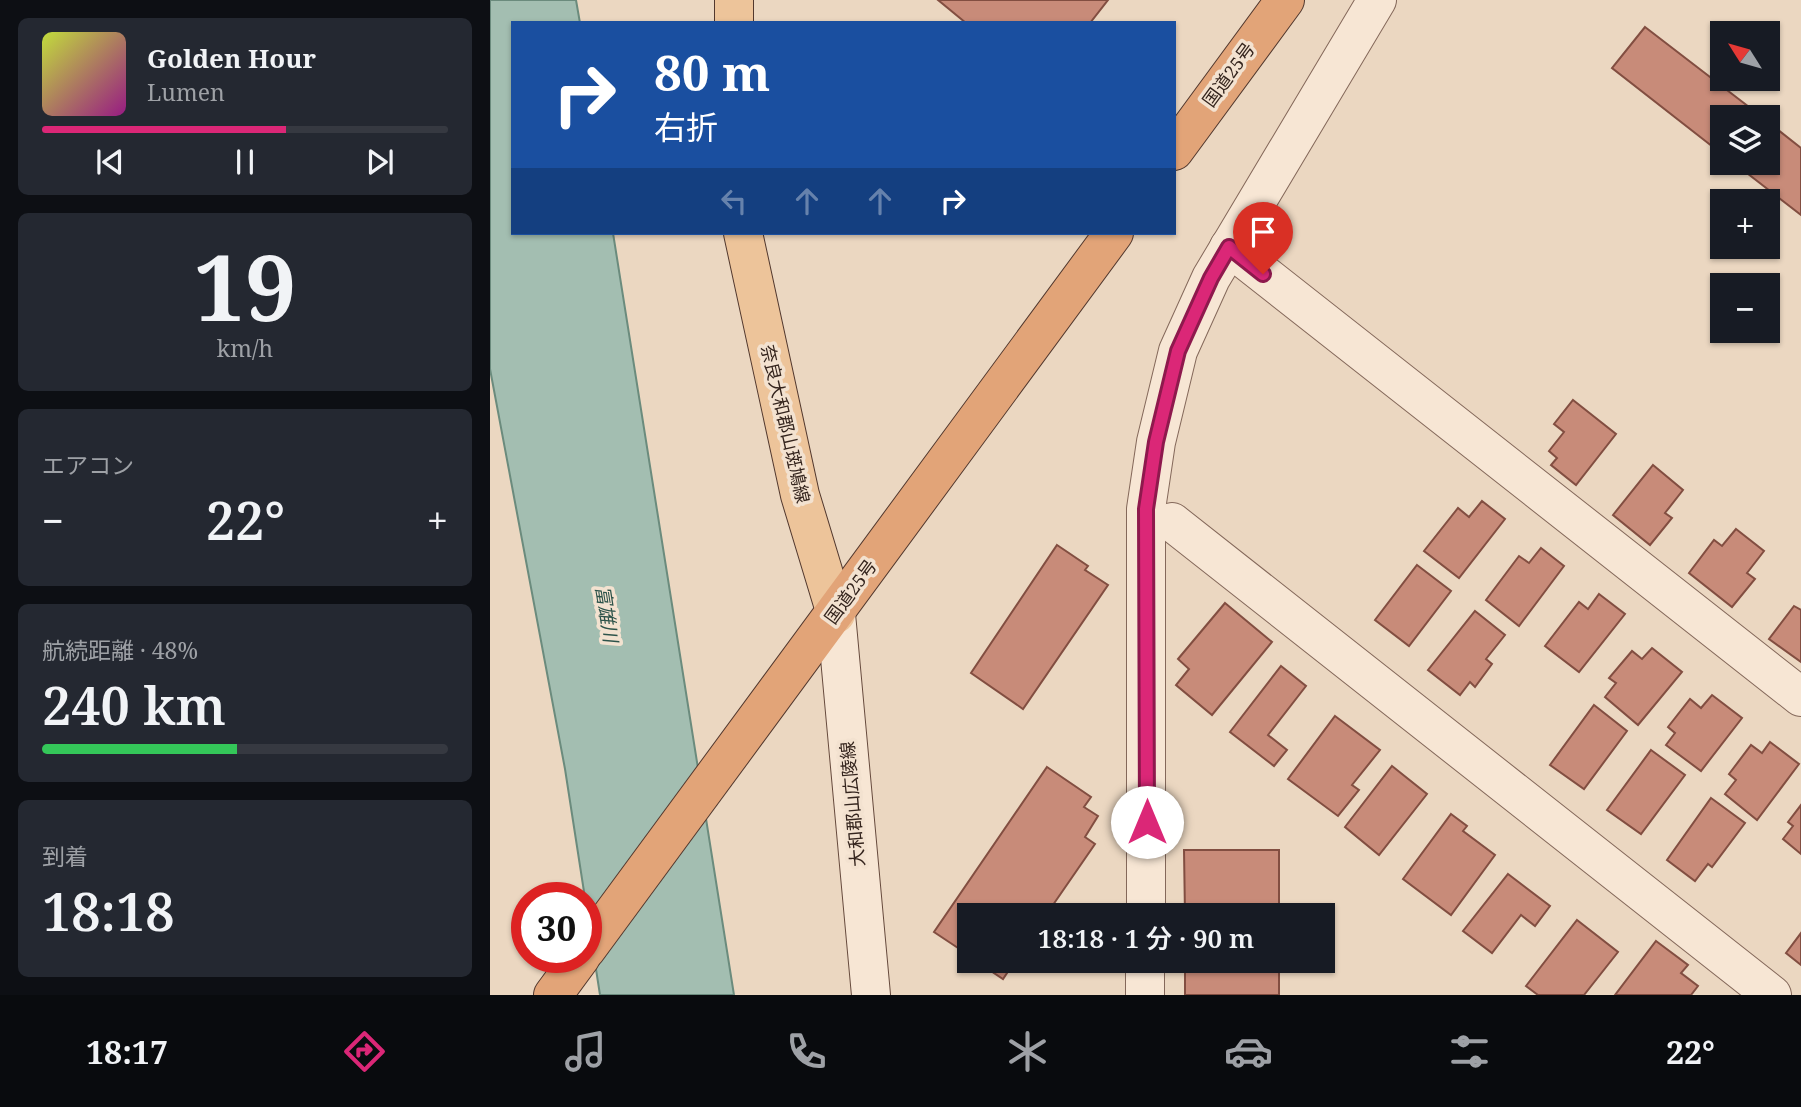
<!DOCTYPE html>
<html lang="ja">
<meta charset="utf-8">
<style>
body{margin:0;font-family:"Noto Serif","Noto Sans JP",serif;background:#242831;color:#f1f3f6;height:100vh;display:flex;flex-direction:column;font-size:26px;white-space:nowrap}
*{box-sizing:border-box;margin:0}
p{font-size:23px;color:#9ea1a6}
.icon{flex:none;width:38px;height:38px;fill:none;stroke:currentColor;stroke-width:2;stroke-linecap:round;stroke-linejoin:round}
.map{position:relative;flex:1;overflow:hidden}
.drawer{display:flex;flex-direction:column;gap:18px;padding:18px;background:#0d0f14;width:490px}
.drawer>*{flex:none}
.hud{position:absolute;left:21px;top:21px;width:665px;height:214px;border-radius:0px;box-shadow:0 2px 5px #0004;background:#1a4fa0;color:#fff;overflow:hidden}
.needle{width:46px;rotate:307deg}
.tools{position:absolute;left:1220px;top:21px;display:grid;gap:14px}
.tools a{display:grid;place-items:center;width:70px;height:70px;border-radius:0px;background:#171b24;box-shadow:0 2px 5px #0004;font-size:35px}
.speed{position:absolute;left:21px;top:882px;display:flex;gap:14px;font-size:35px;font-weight:700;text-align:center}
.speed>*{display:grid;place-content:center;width:91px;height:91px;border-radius:50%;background:#171b24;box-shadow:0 2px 5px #0004;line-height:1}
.speed .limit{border:10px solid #d22;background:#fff;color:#111}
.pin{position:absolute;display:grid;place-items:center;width:60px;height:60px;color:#fff;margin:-72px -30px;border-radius:50% 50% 50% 0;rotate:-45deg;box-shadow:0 0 7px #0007}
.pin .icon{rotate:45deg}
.me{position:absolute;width:77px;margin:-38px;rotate:0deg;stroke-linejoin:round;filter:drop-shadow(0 0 5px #0008)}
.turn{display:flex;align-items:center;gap:24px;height:147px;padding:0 28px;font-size:32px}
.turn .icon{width:91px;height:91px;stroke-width:2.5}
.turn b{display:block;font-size:49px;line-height:60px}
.lanes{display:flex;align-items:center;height:66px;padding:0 28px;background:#0003;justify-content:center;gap:35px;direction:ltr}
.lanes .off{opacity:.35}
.big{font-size:52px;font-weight:600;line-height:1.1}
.drawer .tile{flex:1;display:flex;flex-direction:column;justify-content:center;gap:10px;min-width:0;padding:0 24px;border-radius:10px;background:#242831}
.drawer .dial{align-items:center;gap:0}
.dial b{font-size:91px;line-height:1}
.song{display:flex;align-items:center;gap:21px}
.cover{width:84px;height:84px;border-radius:10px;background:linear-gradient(135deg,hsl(70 70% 55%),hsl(310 70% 35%))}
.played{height:7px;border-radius:4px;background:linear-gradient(90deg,#db2777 60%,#363941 60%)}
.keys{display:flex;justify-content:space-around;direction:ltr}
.heat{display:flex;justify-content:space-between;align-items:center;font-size:38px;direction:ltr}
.charge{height:10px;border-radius:5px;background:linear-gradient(90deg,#34c759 48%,#363941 0)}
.trip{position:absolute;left:467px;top:903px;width:378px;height:70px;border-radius:0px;background:#171b24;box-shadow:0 2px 5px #0004;font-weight:600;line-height:70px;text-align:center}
.tabs{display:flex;height:112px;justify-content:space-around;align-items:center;background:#090b0e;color:#9ea1a6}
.tabs .icon{width:49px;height:49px}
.tabs .current{color:#db2777}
.tabs b{font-size:32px;color:#f1f3f6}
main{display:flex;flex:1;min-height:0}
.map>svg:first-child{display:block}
.water{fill:#a3beb1;stroke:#6b8b7d;stroke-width:2}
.building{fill:#c88b79;stroke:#824e41;stroke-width:2}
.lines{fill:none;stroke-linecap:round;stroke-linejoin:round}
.minor-casing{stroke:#84685a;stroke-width:40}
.secondary-casing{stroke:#664a3d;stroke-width:40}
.primary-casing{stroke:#52382e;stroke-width:40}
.trunk-casing{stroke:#52382e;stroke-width:40}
.minor{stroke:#f7e6d4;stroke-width:38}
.secondary{stroke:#f7e6d4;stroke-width:38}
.primary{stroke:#edc49a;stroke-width:38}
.trunk{stroke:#e2a478;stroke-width:38}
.route-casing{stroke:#8e194d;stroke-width:18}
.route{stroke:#db2777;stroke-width:12}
.labels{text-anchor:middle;stroke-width:7;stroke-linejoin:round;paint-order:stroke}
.street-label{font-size:18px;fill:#34241d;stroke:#f3e2d0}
.water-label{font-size:19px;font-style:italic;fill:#2d534a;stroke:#f3e2d0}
</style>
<main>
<section class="drawer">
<div class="tile">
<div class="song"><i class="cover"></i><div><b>Golden Hour</b><p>Lumen</p></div></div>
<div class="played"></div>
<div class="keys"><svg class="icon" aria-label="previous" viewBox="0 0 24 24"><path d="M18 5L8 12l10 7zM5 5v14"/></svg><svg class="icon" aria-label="pause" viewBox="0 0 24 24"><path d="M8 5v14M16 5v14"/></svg><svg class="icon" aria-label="next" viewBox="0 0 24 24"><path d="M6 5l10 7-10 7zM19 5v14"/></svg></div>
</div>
<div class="tile dial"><b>19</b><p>km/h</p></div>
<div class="tile"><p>エアコン</p>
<div class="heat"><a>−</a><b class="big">22°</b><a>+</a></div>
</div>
<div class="tile"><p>航続距離 · 48%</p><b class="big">240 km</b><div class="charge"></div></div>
<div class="tile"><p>到着</p><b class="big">18:18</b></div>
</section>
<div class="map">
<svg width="1311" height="995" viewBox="0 0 1311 995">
<rect width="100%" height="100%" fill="#ebd7c1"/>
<path class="water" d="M0,0H86L90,23H23V233H123L244,995H110L75,769L0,369Z"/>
<g class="building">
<path d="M448,0H618L600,23H476Z"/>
<path d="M1155,27L1272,117H1232V154L1122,68Z"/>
<path d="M1278,122L1311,148V215L1244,163H1278Z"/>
<path d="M1083,400L1126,434L1086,485L1061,465L1067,458L1059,451L1074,432L1064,424Z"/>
<path d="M1163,465L1193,490L1175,513L1182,518L1160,545L1123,515Z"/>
<path d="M992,501L1015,519L969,578L934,551L968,508L979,517Z"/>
<path d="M1246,529L1274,551L1257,573L1265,579L1242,607L1199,573L1224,540L1232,546Z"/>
<path d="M567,545L598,566L595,570L618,585L533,709L481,673Z"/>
<path d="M1051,548L1074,566L1029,626L996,600L1029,556L1039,563Z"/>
<path d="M927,565L961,591L919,646L885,620Z"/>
<path d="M1109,594L1135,614L1089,672L1055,646L1089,602L1098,609Z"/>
<path d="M735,603L782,642L722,715L686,685L699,669L688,659Z"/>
<path d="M1304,606L1311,610V662L1279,639Z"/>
<path d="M985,611L1015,635L996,659L1002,664L985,687L980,682L970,695L938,670Z"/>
<path d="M1162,648L1192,672L1148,725L1115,697L1126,683L1119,678L1142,651L1152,659Z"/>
<path d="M791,666L816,686L778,735L797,750L784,766L740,732Z"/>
<path d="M1222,695L1252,718L1211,771L1176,745L1185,733L1178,727L1200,699L1211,708Z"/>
<path d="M1104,705L1137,731L1094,789L1060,765Z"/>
<path d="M845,716L890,750L862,785L869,790L848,816L798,779Z"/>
<path d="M1280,742L1309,764L1267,820L1235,794L1246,780L1239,774L1261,745L1272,753Z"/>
<path d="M1161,750L1195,775L1151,834L1117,810Z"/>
<path d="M902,766L937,794L889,855L855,827Z"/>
<path d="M557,767L601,797L594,807L608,816L595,837L605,844L556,915H480V956L444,932Z"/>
<path d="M1221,798L1255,823L1222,867L1218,864L1205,881L1177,860Z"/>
<path d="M1311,805V854L1293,839L1303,826L1298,822Z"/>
<path d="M961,814L977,826L973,831L1005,855L961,915L913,879Z"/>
<path d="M694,850H789V915H695Z"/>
<path d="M1018,874L1060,906L1045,926L1031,915L1002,953L973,931Z"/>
<path d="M1087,920L1128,952L1094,995H1048L1036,986Z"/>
<path d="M1311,933V965L1296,953Z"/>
<path d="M1166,941L1198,965L1191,973L1208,986L1201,995H1125Z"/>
<path d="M486,961H525L513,979Z"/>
<rect x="695" y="961" width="94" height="34"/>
</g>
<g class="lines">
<defs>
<g id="minor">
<path d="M739,247L1311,697"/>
<path d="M682,522L1282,995"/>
<path d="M656,915V509L666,442L688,351L721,278L887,0"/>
<path d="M655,995V961"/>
</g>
<path id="secondary" d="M346,614L381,995"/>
<g id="primary">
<path d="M244,0V23"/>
<path d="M253,233L310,495L346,614"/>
</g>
<g id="trunk">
<path d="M684,151L795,0"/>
<path d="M96,950L624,233"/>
<path d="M63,995L91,957"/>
</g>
</defs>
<use href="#minor" class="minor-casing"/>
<use href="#secondary" class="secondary-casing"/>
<use href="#primary" class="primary-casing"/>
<use href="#trunk" class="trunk-casing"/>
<use href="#minor" class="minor"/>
<use href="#secondary" class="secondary"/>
<use href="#primary" class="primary"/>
<use href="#trunk" class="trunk"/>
</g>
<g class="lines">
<defs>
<path id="route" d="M657,822L656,509L666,442L688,351L721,278L739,247L773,274"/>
</defs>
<use href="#route" class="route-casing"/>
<use href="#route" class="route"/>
</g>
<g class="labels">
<g class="street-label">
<text transform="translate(739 75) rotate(-54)" y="6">国道25号</text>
<text transform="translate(295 424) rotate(77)" y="6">奈良大和郡山斑鳩線</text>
<text transform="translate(361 592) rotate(-54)" y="6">国道25号</text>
<text transform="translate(363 804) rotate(-95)" y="6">大和郡山広陵線</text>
</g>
<g class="water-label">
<text transform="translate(117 614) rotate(81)" y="7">富雄川</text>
</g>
</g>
</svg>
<div class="tools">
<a><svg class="needle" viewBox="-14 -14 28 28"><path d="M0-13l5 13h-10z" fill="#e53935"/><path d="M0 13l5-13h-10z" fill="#9ea1a6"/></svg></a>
<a><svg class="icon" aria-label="layers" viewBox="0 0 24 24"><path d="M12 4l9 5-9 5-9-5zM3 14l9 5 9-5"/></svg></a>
<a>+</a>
<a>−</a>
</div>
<div class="speed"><div class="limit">30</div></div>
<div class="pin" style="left:773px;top:274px;background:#d93025"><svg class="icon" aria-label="arrive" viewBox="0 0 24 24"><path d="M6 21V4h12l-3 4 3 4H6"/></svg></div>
<svg class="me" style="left:657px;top:822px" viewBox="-20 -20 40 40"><circle r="19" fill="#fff"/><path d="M0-13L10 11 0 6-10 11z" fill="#db2777"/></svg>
<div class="trip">18:18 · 1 分 · 90 m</div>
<div class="hud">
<div class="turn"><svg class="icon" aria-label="right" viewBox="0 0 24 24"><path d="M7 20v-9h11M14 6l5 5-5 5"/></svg><div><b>80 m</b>右折</div></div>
<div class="lanes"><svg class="icon off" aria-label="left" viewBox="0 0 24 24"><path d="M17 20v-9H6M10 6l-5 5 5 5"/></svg><svg class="icon off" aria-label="ahead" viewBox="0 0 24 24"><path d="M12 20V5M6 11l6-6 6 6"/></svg><svg class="icon off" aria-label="ahead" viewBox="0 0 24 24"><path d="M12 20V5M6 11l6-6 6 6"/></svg><svg class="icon" aria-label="right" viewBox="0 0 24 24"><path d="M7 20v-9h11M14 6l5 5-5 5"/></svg></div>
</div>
</div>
</main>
<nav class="tabs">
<b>18:17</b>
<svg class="icon current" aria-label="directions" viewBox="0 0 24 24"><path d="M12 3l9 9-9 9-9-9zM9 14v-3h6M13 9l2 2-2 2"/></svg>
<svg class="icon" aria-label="music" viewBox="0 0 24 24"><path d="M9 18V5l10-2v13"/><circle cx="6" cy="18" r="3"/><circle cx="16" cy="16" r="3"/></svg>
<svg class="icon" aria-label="phone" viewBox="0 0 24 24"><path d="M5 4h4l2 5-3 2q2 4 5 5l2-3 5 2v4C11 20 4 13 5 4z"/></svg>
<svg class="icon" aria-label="climate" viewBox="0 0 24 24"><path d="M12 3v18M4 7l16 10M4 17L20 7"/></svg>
<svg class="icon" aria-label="car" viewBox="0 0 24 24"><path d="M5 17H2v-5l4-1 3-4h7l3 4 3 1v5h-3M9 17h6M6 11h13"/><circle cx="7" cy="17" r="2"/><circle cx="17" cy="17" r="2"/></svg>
<svg class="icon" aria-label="filters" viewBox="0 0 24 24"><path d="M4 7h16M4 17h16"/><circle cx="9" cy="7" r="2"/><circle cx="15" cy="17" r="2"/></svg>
<b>22°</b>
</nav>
